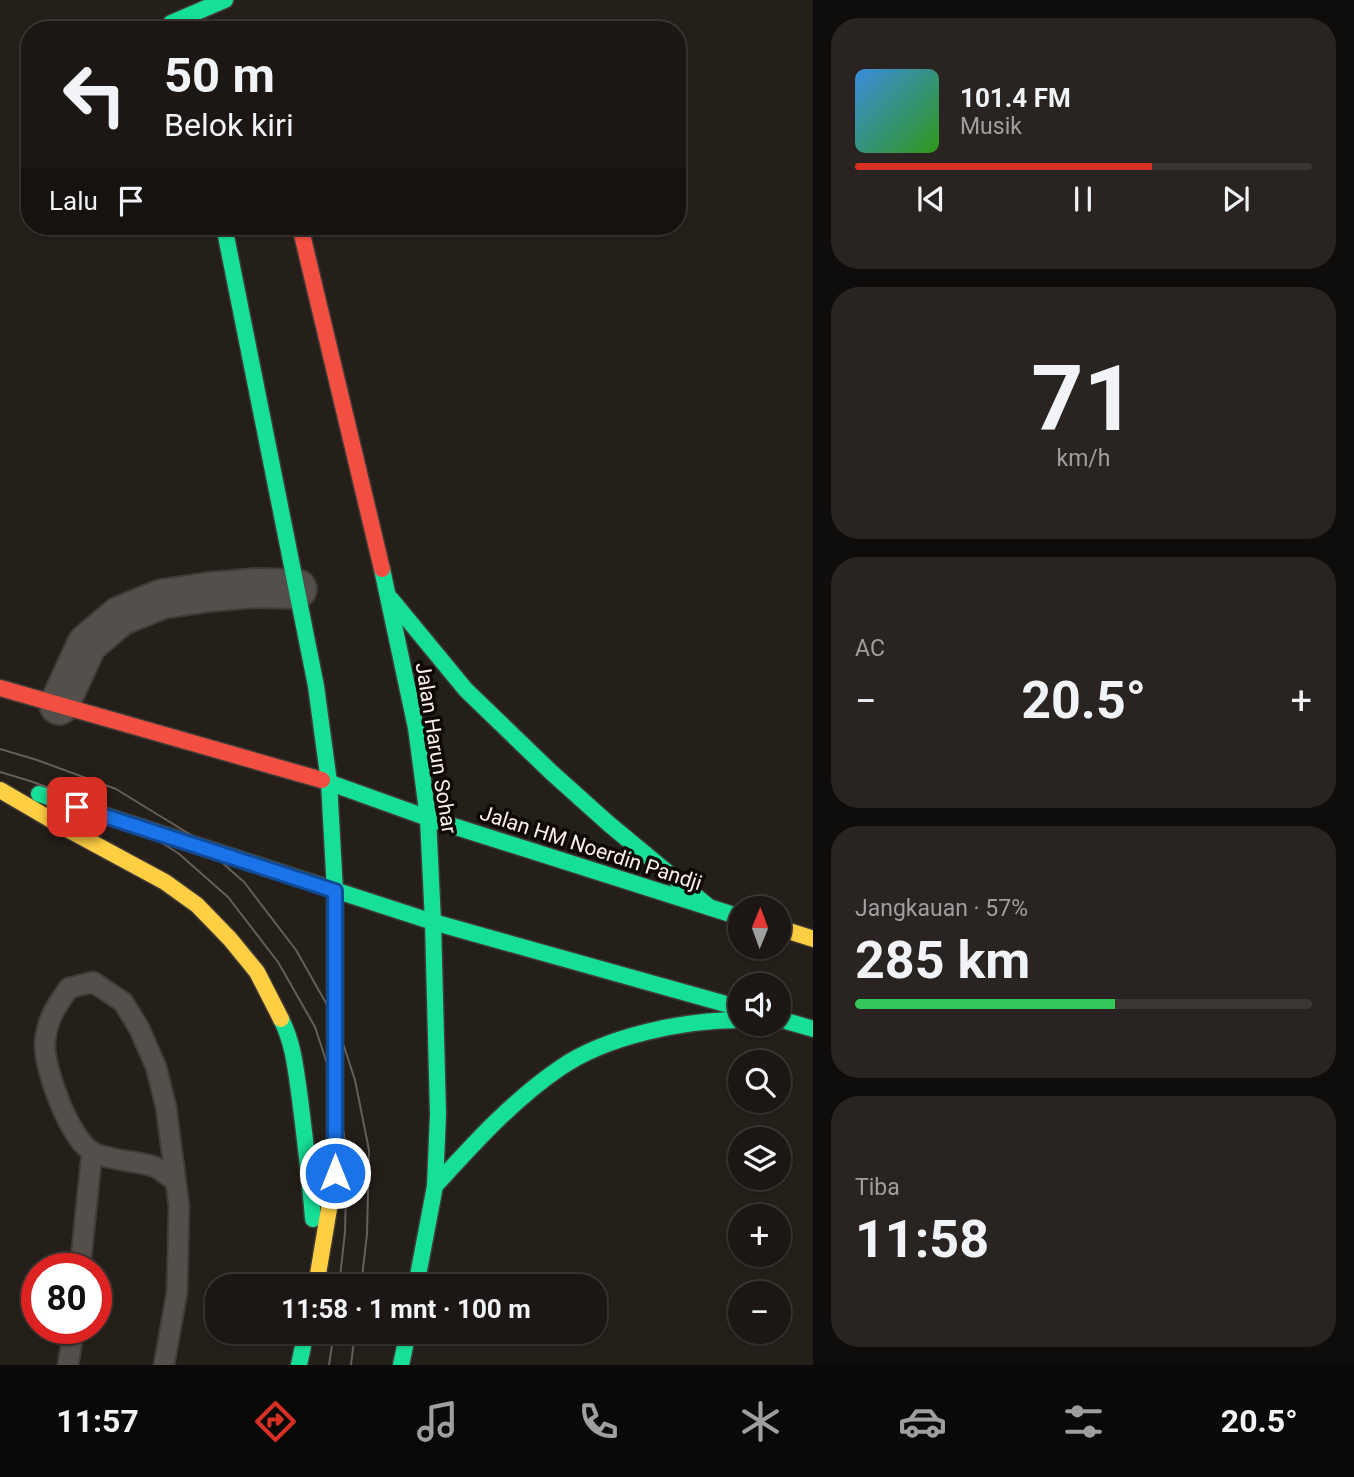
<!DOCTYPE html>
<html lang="id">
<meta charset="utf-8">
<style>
body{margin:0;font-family:Roboto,sans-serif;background:#292422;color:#f1f3f6;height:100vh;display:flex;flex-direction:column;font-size:26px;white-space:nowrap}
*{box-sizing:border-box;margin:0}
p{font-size:23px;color:#a09fa0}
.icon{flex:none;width:38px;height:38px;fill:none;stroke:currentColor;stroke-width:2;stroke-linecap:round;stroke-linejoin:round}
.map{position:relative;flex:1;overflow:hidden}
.sheet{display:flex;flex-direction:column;gap:18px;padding:18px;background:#0f0d0b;width:541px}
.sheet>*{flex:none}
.top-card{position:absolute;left:21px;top:21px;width:665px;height:214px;border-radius:28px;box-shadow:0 2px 5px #0004,0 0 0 2px #3a3634;background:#1c1714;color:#f1f3f6;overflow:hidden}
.needle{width:46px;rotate:1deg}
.tools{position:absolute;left:728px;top:896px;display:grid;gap:14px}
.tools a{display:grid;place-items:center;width:63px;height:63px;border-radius:50%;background:#1c1714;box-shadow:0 2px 5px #0004,0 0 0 2px #3a3634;font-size:35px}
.speed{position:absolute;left:21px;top:1253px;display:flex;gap:14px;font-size:35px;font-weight:700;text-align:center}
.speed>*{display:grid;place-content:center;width:91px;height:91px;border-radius:50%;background:#1c1714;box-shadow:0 2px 5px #0004,0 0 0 2px #3a3634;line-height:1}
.speed .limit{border:10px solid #d22;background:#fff;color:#111}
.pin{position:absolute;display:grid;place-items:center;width:60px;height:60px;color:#fff;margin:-30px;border-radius:14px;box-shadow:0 4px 10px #0006}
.me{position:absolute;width:77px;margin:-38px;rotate:0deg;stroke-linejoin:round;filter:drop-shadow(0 0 5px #0008)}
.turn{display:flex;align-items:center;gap:24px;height:147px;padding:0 28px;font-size:32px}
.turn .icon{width:91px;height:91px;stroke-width:2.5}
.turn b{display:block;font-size:49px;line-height:60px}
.then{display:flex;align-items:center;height:66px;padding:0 28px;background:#0003;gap:14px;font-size:26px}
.big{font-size:52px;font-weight:700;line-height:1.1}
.sheet .tile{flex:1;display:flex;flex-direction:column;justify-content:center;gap:10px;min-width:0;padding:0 24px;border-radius:28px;background:#292422}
.sheet .dial{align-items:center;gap:0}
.dial b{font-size:91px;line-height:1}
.song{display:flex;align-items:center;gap:21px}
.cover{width:84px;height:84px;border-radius:10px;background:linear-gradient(135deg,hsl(210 70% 55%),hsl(110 70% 35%))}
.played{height:7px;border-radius:4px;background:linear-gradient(90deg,#d93025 65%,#3a3634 65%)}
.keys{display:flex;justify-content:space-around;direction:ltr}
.heat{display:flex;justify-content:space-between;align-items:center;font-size:38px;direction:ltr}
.charge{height:10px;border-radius:5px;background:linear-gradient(90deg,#34c759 57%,#3a3634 0)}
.trip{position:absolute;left:205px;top:1274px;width:402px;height:70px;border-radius:28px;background:#1c1714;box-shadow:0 2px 5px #0004,0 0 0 2px #3a3634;font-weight:700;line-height:70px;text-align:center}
.tabs{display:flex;height:112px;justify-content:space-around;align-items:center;background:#0b0908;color:#a09fa0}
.tabs .icon{width:49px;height:49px}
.tabs .current{color:#d93025}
.tabs b{font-size:32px;color:#f1f3f6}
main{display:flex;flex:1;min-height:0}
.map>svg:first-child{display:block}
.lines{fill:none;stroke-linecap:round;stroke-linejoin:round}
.lane-casing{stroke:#403b37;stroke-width:23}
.street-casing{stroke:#403b37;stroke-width:42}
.fast-casing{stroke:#403b37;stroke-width:19}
.slow-casing{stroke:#403b37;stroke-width:19}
.jam-casing{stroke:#403b37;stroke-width:19}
.lane{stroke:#554f4b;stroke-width:19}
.street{stroke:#554f4b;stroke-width:38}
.fast{stroke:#16e098;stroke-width:16}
.slow{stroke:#ffcf43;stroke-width:16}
.jam{stroke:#f24e42;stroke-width:16}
.tram{stroke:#645f5b;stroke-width:2}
.route-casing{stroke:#114b97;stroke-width:18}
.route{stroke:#1a73e8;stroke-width:12}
.labels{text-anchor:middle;stroke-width:7;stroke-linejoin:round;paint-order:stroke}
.street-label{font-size:21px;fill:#f8f0e9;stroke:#0f0906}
</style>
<main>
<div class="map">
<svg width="814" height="1365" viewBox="0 0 814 1365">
<rect width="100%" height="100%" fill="#251f1a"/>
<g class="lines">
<defs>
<g id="lane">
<path d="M80,1269L92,1152"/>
<path d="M68,1365L74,1328"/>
<path d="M164,1365L177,1292L179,1206L166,1107L156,1067L139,1028L123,1002L93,982L69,988C55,1008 48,1017 45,1042C43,1067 70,1141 94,1153C113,1161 133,1160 152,1166C160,1168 168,1176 175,1181"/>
</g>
<path id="street" d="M59,705L87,644L120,616L162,599L209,592L256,588L297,589"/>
<g id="fast">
<path d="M171,23L225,0"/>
<path d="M224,226L316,686L329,782L335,891V1066"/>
<path d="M382,569L416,728L428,818L433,922L438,1114L435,1186L416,1286"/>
<path d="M391,599L466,690L551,772L609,824L709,907"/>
<path d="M322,780L428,818"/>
<path d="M39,794L433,922"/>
<path d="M428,818L740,917"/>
<path d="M433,922L740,1008"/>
<path d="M281,1019C294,1044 296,1072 300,1099C305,1139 310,1179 313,1219"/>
<path d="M779,1019L814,1029"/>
<path d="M779,1020H783"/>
<path d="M435,1186C473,1144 513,1100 560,1068C606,1036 684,1020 740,1020"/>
<path d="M299,1365L306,1332"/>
<path d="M401,1365L408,1332"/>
</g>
<g id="slow">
<path d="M0,790L67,829L165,882L197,905L230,939L257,972L281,1019"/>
<path d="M779,928L814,939"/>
<path d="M316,1286L335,1173V1066"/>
</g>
<g id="jam">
<path d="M300,226L382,569"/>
<path d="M0,688L322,780"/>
</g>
</defs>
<use href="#lane" class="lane-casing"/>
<use href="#street" class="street-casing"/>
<use href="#fast" class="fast-casing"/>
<use href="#slow" class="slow-casing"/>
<use href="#jam" class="jam-casing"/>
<use href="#lane" class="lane"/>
<use href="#street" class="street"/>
<use href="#fast" class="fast"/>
<use href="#slow" class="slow"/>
<use href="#jam" class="jam"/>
<g class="tram">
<path d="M0,749L37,760L116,789L191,835L244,882L296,950L335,1019L355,1080L369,1150L367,1234L361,1286"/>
<path d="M0,772L30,781L107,809L178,853L228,897L278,962L315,1027L334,1085L347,1151L345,1232L339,1286"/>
<path d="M329,1365L334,1332"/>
<path d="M351,1365L355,1332"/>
</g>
</g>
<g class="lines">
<defs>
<path id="route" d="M77,807L335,891V1173"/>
</defs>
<use href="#route" class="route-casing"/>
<use href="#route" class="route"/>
</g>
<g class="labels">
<g class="street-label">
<text transform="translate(436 748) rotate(81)" y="7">Jalan Harun Sohar</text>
<text transform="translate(591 848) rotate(18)" y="7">Jalan HM Noerdin Pandji</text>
</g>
</g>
</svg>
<div class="tools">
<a><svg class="needle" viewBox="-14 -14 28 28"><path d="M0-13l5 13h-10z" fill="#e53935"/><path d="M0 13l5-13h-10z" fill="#a09fa0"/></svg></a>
<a><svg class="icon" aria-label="sound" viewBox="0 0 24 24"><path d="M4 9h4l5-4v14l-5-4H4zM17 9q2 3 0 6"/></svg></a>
<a><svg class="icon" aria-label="search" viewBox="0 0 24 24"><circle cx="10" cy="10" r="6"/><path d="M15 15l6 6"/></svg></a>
<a><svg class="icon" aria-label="layers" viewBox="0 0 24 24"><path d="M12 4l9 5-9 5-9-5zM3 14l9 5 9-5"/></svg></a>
<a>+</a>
<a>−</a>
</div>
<div class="speed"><div class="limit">80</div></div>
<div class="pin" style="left:77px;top:807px;background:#d93025"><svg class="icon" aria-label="arrive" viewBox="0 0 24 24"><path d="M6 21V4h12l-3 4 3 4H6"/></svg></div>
<svg class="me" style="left:335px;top:1173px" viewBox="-20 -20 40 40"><circle r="17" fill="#1a73e8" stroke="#fff" stroke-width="3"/><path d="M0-11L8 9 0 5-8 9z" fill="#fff"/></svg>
<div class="trip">11:58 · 1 mnt · 100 m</div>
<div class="top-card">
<div class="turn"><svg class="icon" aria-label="left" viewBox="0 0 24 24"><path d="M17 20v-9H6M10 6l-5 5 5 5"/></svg><div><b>50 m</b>Belok kiri</div></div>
<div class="then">Lalu<svg class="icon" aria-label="arrive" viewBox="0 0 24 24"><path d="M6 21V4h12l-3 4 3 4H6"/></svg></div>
</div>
</div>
<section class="sheet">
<div class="tile">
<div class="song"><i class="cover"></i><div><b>101.4 FM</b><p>Musik</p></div></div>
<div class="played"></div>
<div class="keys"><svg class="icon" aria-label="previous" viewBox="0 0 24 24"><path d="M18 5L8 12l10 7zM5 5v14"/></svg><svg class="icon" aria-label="pause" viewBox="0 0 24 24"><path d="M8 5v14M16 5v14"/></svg><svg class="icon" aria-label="next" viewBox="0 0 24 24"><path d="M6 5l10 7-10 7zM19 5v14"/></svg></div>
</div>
<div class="tile dial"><b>71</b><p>km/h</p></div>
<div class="tile"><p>AC</p>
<div class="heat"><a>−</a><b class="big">20.5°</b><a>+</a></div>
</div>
<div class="tile"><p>Jangkauan · 57%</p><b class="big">285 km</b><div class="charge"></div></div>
<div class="tile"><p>Tiba</p><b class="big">11:58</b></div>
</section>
</main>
<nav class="tabs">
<b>11:57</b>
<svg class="icon current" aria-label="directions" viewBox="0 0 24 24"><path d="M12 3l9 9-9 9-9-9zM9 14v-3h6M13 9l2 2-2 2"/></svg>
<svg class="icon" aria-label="music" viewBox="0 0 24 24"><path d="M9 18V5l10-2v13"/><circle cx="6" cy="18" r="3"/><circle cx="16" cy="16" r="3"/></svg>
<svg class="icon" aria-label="phone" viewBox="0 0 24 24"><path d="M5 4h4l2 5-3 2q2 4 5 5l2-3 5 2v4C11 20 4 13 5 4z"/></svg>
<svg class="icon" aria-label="climate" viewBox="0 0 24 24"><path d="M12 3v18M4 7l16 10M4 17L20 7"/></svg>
<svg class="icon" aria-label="car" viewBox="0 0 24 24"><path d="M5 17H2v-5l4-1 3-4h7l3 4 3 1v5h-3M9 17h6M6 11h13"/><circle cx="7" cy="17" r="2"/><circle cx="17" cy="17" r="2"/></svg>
<svg class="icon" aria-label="filters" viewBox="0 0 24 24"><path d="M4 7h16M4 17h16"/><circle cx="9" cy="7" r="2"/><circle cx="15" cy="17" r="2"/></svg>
<b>20.5°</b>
</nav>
